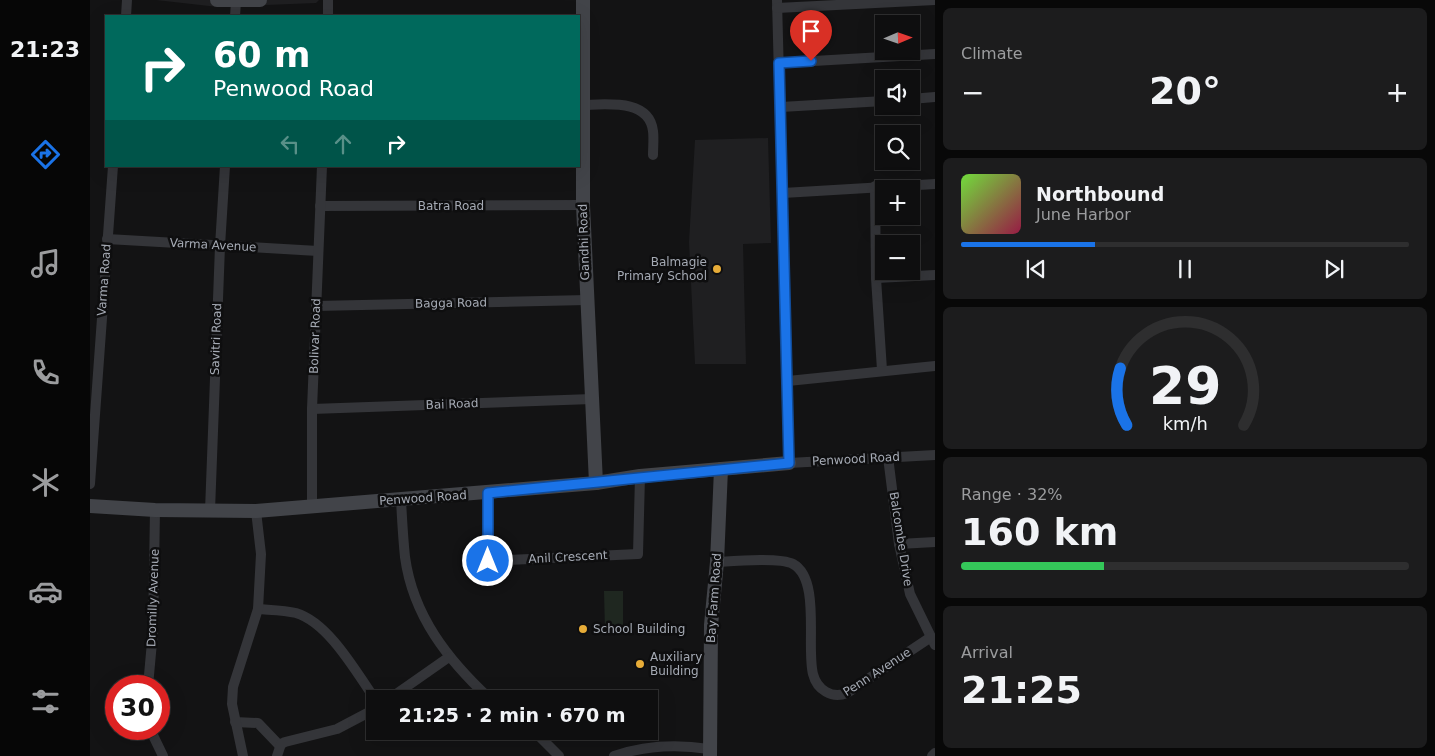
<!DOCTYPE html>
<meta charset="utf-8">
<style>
body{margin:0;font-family:"DejaVu Sans",sans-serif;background:#1c1c1d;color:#f1f3f6;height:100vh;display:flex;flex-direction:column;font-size:19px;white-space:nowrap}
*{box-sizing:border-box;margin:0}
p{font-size:16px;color:#9b9c9e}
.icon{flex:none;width:28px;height:28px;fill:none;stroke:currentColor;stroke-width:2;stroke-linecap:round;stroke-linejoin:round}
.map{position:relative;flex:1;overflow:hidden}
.sheet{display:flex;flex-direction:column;gap:8px;padding:8px;background:#080808;width:500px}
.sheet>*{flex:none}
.top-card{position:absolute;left:15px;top:15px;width:475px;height:152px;border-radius:0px;box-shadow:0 5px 20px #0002,0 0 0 1px #2e2e2f;background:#00695c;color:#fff;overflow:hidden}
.needle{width:32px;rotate:88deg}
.fabs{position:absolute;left:785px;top:15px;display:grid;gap:10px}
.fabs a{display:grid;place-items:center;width:45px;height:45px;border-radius:0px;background:#0e0e0f;box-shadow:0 5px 20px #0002,0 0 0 1px #2e2e2f;font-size:25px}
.speed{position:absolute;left:15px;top:675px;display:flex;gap:10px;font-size:25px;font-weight:700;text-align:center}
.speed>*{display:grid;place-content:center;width:65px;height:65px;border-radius:50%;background:#0e0e0f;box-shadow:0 5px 20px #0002,0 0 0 1px #2e2e2f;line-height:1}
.speed .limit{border:8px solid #d22;background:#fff;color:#111}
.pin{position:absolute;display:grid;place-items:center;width:42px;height:42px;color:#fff;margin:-51px -21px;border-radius:50% 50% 50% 0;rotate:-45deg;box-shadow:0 0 5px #0007}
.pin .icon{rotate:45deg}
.me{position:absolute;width:55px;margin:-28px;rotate:0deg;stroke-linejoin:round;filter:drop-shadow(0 0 4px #0008)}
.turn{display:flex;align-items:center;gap:18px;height:105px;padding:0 25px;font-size:22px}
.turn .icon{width:65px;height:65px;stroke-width:2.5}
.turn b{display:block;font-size:35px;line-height:42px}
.lanes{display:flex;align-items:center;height:48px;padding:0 25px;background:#0003;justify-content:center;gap:25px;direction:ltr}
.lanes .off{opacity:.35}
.big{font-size:38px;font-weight:600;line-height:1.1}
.sheet .card{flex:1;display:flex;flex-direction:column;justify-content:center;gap:8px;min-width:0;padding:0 18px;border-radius:8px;background:#1c1c1d}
.sheet .dial{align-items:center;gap:0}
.dial svg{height:130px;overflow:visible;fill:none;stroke:#2e2e2f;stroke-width:7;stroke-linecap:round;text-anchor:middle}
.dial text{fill:#f1f3f6;stroke:none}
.song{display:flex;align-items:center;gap:15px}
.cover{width:60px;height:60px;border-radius:8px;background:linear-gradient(135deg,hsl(100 70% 55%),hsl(340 70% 35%))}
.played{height:5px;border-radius:2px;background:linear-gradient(90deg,#1a73e8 30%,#2e2e2f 30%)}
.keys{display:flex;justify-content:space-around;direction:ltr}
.heat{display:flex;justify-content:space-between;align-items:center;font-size:28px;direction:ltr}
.charge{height:8px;border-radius:4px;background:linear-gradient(90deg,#34c759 32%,#2e2e2f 0)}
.trip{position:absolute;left:276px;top:690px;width:292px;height:50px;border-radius:0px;background:#0e0e0f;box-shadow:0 5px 20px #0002,0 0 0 1px #2e2e2f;font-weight:600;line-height:50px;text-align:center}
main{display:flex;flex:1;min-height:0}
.menu{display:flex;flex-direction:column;width:90px;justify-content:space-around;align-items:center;background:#060606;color:#9b9c9e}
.menu .icon{width:35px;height:35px}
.menu .on{color:#1a73e8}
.menu b{font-size:22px;color:#f1f3f6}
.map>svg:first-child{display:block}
.built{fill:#1f1f21}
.green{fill:#1f2720}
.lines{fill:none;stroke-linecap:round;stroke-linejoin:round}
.street{stroke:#343539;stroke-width:10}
.secondary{stroke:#424449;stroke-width:14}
.route-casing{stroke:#114b97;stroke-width:12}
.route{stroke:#1a73e8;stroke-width:9}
.poi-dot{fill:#e7ac38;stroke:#0e0e0f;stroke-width:2}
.labels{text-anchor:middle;stroke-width:5;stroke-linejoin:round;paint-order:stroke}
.street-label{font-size:12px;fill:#a5aab4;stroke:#0e0e0f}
.poi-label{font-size:12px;fill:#a5aab4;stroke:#0e0e0f;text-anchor:start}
</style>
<main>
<nav class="menu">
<b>21:23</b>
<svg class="icon on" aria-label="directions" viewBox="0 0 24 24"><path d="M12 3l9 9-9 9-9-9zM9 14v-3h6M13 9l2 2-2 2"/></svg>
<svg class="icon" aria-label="music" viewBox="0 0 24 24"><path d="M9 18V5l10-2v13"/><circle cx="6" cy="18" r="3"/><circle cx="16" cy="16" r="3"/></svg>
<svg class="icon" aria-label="phone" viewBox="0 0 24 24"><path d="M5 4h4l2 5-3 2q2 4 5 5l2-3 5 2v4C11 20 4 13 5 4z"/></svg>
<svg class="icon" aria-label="climate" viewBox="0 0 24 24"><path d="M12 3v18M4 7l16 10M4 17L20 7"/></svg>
<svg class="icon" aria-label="car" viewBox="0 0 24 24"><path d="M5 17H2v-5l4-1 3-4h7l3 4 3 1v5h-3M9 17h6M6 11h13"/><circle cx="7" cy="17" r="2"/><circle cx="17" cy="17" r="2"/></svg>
<svg class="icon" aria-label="filters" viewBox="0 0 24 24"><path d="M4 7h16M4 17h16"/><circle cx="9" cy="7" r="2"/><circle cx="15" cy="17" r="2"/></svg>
</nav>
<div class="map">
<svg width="845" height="756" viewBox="0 0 845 756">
<rect width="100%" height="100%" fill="#131314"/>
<g class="built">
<path d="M66,0H229L226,3L128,7Z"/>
<path d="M678,138L681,243L653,244L656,364H605L599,242L605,140Z"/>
</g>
<path class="green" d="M514,591H533V631H515Z"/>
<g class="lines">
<g class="street">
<path d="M687,0L699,463L845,455"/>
<path d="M687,8L845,0"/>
<path d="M36,16L37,0"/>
<path d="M145,16L146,2"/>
<path d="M238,16V0"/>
<path d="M689,63L845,54"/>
<path d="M821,99L845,97"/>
<path d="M489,105C513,105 559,97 563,131C564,139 563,147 563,155"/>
<path d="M691,107L794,101"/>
<path d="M785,186L786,278L792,370"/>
<path d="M693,193L845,184"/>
<path d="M230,206L493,205"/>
<path d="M17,239L228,251"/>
<path d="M786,278L845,275"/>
<path d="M226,306L497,300"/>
<path d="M698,381L845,366"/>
<path d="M222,409L502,399"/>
<path d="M798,457L809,544L820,594L845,645"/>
<path d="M0,484L23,166"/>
<path d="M398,493V561L548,554L550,476"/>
<path d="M311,500C312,519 313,538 315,557C323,616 358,660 400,699"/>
<path d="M222,506V409L232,166"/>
<path d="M120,511L130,246L135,166"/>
<path d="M809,544L845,542"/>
<path d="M627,562C643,561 690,557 703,564C731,579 716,647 723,674C727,690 742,699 757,693L841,637"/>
<path d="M168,609C180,610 194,610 206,613C239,623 266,672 285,699"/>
<path d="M58,686L63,631L65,510"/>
<path d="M299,699L359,657"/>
<path d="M145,722L168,723L190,746"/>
<path d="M60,729L73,756"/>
<path d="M444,731L469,756"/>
<path d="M153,756L142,704L143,687L168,609L171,554L166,511"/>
<path d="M187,756L191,744L195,742L247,729L285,709"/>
<path d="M524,756C556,745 586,744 619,749"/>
<path d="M842,756L845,753"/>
</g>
<g class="secondary">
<path d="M127,0H170"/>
<path d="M493,0V205L506,483"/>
<path d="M0,506L65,510L166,511L506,483L550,476L699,463"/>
<path d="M620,756L621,625L627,562L631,469"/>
</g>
</g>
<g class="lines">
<defs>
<path id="route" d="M398,561V493L699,463L689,63L721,61"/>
</defs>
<use href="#route" class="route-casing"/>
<use href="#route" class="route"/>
</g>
<g class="poi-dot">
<circle cx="627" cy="269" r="5"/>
<circle cx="493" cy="629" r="5"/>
<circle cx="550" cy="664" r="5"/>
</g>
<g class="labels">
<g class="street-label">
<text x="361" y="210">Batra Road</text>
<text transform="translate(494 242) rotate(-92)" y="4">Gandhi Road</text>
<text transform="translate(123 245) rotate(3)" y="4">Varma Avenue</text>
<text transform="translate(14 280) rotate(-86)" y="4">Varma Road</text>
<text transform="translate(361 303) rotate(-1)" y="4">Bagga Road</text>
<text transform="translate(225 336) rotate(-88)" y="4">Bolivar Road</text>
<text transform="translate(126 339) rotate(-88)" y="4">Savitri Road</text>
<text transform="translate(362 404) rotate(-2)" y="4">Bai Road</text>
<text transform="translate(766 459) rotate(-3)" y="4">Penwood Road</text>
<text transform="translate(333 498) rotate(-4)" y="4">Penwood Road</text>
<text transform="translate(811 539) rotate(81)" y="4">Balcombe Drive</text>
<text transform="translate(478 557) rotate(-3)" y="4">Anil Crescent</text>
<text transform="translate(63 598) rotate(-88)" y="4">Dromilly Avenue</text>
<text transform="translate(624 598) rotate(-86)" y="4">Bay Farm Road</text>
<text transform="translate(787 672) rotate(-33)" y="4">Penn Avenue</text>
</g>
<g class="poi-label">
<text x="617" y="266" text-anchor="end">Balmagie<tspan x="617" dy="14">Primary School</tspan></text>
<text x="503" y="633">School Building</text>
<text x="560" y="661">Auxiliary<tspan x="560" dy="14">Building</tspan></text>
</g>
</g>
</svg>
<div class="fabs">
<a><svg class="needle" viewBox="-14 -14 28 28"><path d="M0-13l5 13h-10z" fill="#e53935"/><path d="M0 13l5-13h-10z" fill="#9b9c9e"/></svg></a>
<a><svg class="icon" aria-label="sound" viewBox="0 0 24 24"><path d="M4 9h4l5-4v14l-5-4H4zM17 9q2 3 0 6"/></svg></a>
<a><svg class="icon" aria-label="search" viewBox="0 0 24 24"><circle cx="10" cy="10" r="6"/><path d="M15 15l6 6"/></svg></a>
<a>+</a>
<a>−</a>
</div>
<div class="speed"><div class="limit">30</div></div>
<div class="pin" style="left:721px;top:61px;background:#d93025"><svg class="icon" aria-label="arrive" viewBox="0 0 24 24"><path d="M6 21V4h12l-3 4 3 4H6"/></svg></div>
<svg class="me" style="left:398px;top:561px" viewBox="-20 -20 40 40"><circle r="17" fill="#1a73e8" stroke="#fff" stroke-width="3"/><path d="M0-11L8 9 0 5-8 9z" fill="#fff"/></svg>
<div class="trip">21:25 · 2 min · 670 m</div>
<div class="top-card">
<div class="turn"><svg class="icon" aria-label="right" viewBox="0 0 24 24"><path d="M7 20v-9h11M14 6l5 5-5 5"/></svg><div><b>60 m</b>Penwood Road</div></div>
<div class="lanes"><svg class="icon off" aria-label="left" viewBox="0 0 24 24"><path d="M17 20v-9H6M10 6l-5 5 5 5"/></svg><svg class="icon off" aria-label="ahead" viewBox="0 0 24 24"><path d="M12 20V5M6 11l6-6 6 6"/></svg><svg class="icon" aria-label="right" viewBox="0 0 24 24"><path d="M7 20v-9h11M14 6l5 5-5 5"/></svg></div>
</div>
</div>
<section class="sheet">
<div class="card"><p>Climate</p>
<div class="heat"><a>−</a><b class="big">20°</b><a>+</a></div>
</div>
<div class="card">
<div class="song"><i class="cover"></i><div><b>Northbound</b><p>June Harbor</p></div></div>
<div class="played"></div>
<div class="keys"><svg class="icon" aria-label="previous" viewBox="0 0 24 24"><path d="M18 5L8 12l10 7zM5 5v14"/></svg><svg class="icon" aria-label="pause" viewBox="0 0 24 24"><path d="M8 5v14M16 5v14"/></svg><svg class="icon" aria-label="next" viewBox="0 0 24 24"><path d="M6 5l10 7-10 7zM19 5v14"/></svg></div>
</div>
<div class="card dial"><svg viewBox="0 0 100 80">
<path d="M14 69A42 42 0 1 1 86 69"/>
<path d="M14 69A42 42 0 0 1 10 34" stroke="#1a73e8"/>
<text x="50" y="56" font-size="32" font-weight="700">29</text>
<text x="50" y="72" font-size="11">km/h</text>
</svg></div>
<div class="card"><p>Range · 32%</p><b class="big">160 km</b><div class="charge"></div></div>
<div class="card"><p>Arrival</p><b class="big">21:25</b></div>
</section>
</main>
